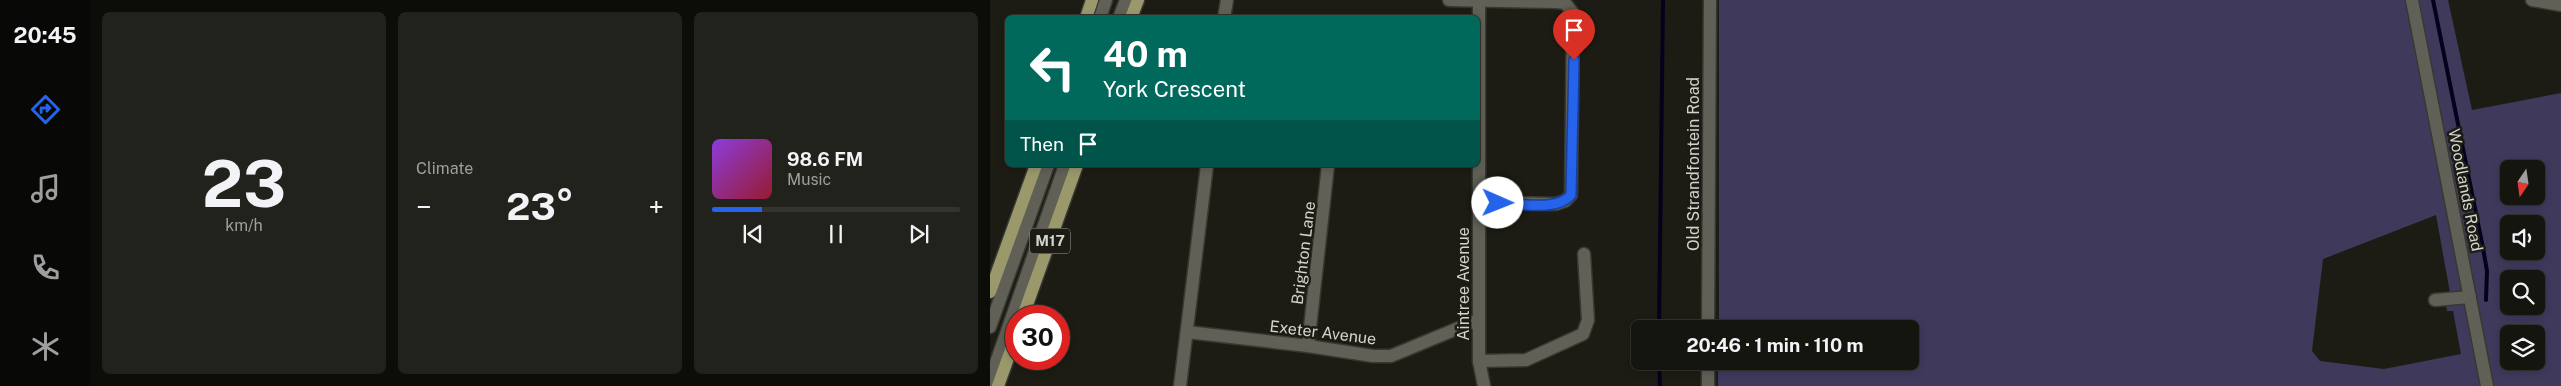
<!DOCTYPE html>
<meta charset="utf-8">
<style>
body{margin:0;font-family:"Public Sans",sans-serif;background:#22221d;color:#f1f3f6;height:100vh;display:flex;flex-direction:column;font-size:19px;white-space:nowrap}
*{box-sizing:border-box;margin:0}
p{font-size:16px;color:#9d9f9e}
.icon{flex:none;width:28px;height:28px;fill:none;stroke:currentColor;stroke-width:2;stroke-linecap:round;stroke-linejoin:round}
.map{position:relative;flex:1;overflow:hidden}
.sheet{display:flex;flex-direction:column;gap:12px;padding:12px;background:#0c0c08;width:900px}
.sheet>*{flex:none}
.banner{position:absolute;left:15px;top:15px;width:475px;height:152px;border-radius:8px;box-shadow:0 2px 8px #0003,0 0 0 1px #34342f;background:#00695c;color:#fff;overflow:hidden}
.needle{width:32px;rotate:193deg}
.fabs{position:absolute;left:1510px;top:160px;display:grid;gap:10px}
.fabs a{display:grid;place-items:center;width:45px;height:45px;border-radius:8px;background:#15150f;box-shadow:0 2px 8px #0003,0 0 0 1px #34342f;font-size:25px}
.speed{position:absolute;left:15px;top:305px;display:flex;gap:10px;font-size:25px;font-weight:700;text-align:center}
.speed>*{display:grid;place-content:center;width:65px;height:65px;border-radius:50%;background:#15150f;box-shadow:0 2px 8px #0003,0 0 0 1px #34342f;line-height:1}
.speed .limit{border:8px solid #d22;background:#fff;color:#111}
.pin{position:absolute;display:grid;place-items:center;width:42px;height:42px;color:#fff;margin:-51px -21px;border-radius:50% 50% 50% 0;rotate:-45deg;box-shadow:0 0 5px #0007}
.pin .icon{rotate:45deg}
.me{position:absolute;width:55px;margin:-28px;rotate:91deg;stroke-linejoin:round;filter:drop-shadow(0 0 4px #0008)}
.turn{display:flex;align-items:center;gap:18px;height:105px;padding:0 15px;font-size:22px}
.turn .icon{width:65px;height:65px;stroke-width:2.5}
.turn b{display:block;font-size:35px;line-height:42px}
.then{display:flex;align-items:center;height:48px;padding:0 15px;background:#0003;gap:10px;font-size:19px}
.big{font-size:38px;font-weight:700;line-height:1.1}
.sheet .card{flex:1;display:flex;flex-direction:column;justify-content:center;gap:8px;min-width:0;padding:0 18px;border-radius:8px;background:#22221d}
.sheet .dial{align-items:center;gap:0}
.dial b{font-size:65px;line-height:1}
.song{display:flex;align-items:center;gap:15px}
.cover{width:60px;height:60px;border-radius:8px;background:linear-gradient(135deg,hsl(270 70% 55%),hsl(350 70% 35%))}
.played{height:5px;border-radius:2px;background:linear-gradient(90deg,#2563eb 20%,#34342f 20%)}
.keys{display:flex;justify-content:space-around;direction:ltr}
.heat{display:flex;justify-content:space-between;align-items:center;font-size:28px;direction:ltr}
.sheet .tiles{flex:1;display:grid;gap:12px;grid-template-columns:repeat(3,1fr)}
.trip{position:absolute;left:641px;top:320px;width:288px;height:50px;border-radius:8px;background:#15150f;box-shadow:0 2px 8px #0003,0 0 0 1px #34342f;font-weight:700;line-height:50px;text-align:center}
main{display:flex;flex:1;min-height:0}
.dock{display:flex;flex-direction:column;width:90px;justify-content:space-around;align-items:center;background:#080806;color:#9d9f9e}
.dock .icon{width:35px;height:35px}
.dock .active{color:#2563eb}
.dock b{font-size:22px;color:#f1f3f6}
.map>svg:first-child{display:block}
.green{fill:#3f3a5c;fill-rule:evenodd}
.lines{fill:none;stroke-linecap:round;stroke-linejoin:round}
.stream{stroke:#06001c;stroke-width:4}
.minor-casing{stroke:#383833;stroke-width:15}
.major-casing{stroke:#383833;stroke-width:15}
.minor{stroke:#606056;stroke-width:12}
.major{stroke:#9b996c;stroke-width:12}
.route-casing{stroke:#184099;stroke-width:12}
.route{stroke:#2563eb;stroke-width:9}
.labels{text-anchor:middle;stroke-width:5;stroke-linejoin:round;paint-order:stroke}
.shield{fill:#1c1c14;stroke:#9d9d97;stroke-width:1}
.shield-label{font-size:15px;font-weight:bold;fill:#d4d4cf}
.street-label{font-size:16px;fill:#d4d4cf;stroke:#1c1c14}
</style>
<main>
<nav class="dock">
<b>20:45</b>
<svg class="icon active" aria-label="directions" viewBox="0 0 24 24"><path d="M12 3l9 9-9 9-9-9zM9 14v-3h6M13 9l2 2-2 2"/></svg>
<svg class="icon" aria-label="music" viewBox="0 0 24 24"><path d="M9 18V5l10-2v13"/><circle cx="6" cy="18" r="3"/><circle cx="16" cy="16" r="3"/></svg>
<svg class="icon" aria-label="phone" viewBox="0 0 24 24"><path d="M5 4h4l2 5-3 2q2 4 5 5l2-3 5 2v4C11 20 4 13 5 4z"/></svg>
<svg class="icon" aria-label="climate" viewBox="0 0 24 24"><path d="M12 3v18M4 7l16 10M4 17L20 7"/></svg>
</nav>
<section class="sheet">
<div class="tiles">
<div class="card dial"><b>23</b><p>km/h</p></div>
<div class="card"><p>Climate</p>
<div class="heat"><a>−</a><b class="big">23°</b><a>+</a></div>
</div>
<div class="card">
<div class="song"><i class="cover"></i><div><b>98.6 FM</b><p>Music</p></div></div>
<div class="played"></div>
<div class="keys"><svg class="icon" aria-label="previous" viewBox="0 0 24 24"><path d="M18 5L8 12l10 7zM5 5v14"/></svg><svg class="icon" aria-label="pause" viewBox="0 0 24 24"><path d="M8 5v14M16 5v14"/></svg><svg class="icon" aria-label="next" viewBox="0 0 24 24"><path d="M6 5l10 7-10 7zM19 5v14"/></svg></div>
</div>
</div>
</section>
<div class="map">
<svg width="1571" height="386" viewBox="0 0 1571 386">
<rect width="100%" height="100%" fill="#1c1c14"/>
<path class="green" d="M729,0H1458L1482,110L1571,93V386H728V361H920V329H729ZM1519,169H1546V196H1519ZM1446,215L1460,293L1454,294L1457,311H1463L1471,354L1394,369L1330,361L1322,351L1333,259ZM1519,224H1546V251H1519ZM1519,279H1546V306H1519ZM1519,334H1546V361H1519Z"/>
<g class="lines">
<g class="stream">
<path d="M1443,0L1493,248L1497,271L1496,300"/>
<path d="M669,329L673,0"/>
<path d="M669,361L670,386"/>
</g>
<defs>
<g id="minor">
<path d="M459,0L567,2L575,3L583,13L581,195L575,201L566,204L489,202"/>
<path d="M1422,0L1497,386"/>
<path d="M1542,0L1571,5"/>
<path d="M489,1V361L494,386"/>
<path d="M110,18L116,0"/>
<path d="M129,18L136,0"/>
<path d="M234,18L237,0"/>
<path d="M1445,300L1480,297"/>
<path d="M0,327L58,165"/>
<path d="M718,329L720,0"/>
<path d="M197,332L318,346L383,356H401L488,320"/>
<path d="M318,346L338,165"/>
<path d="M489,361L536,360L593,334L598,320L594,254"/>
<path d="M0,380L75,165"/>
<path d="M190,386L217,165"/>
<path d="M718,386V361"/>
</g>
<g id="major">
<path d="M96,18L102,0"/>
<path d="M141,18L148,0"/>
<path d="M0,292L46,165"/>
<path d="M33,316L87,165"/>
<path d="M8,386L26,336"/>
</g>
</defs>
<use href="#minor" class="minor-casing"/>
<use href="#major" class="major-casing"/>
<use href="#minor" class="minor"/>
<use href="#major" class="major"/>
</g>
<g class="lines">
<defs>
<path id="route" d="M508,203C530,203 566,212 581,195L584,60"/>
</defs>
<use href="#route" class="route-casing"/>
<use href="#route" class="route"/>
</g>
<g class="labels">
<rect class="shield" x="40" y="228.5" width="40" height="25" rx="4"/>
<g class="shield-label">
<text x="60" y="246">M17</text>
</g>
<g class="street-label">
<text transform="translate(703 164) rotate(-90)" y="6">Old Strandfontein Road</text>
<text transform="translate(1476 190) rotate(79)" y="6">Woodlands Road</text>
<text transform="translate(313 253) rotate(-83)" y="6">Brighton Lane</text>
<text transform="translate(473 284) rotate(-90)" y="6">Aintree Avenue</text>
<text transform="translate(333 332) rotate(7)" y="6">Exeter Avenue</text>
</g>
</g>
</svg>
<div class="fabs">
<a><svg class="needle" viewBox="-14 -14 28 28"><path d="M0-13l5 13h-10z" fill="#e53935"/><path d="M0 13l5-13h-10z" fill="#9d9f9e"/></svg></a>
<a><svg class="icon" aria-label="sound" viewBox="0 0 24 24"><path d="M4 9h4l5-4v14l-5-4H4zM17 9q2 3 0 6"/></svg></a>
<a><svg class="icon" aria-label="search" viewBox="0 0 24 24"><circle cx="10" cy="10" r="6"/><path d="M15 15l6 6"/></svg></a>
<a><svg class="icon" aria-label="layers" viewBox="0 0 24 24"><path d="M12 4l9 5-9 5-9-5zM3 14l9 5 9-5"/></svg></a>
</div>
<div class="speed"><div class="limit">30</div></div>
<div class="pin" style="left:584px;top:60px;background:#d93025"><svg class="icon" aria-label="arrive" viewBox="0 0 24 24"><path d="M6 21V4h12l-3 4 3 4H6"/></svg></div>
<svg class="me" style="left:508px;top:203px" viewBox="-20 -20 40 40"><circle r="19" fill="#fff"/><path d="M0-13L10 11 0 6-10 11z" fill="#2563eb"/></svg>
<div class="trip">20:46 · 1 min · 110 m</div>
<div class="banner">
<div class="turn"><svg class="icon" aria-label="left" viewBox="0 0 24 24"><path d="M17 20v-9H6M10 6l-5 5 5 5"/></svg><div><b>40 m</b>York Crescent</div></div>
<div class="then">Then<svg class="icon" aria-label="arrive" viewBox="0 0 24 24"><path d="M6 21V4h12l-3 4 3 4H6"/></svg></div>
</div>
</div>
</main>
